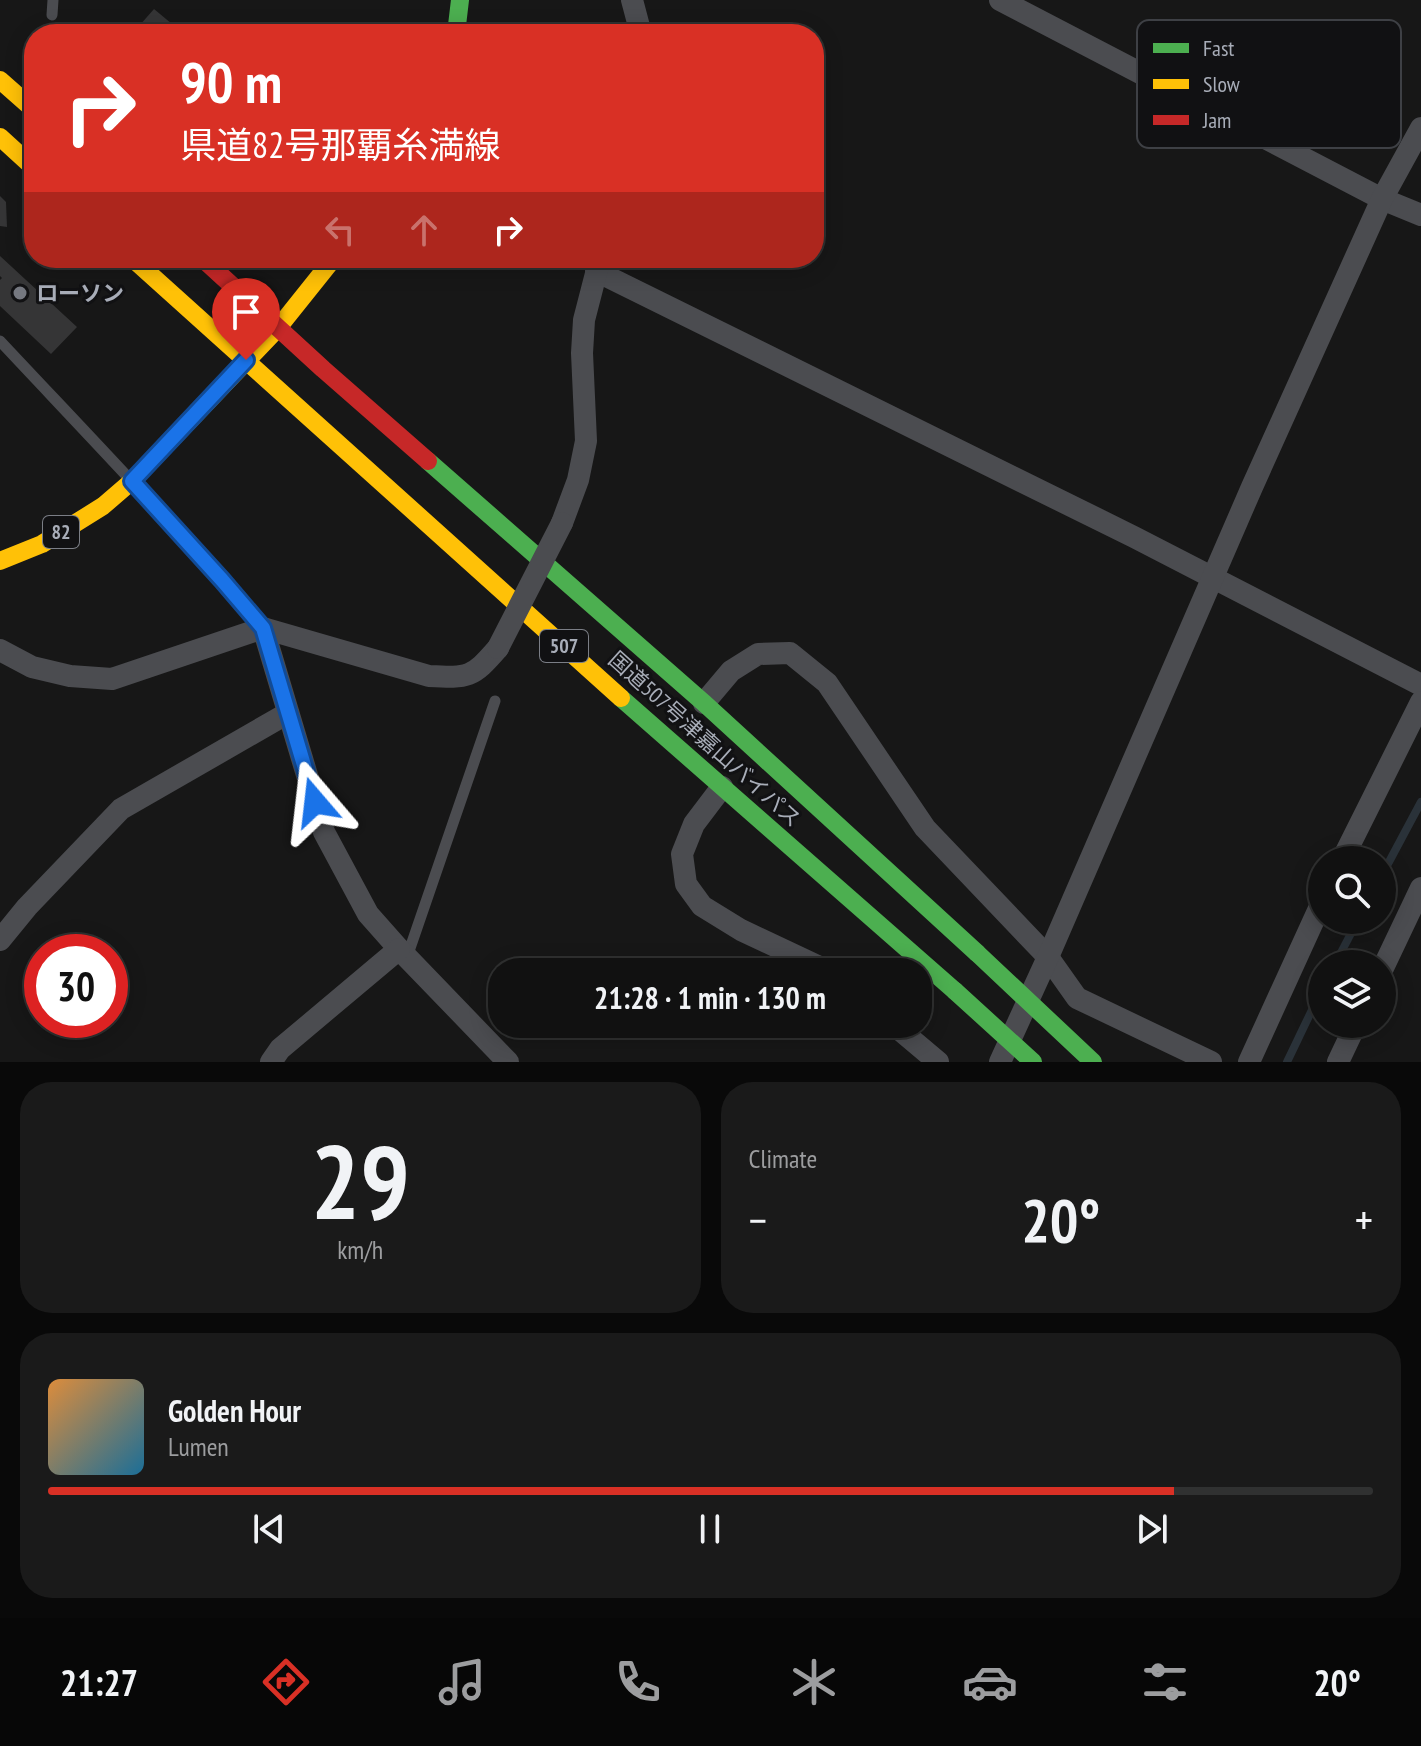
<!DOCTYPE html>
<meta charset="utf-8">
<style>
body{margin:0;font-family:"PT Sans Narrow","Noto Sans JP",sans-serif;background:#1a1a1a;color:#f1f3f6;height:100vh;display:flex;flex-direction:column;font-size:30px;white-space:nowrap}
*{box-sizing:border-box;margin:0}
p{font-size:26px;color:#9c9d9f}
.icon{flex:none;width:44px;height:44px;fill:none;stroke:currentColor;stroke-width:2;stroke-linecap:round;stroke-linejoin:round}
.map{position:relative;height:1062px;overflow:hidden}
.sheet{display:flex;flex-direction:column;gap:20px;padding:20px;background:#090909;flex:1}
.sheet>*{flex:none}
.hud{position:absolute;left:24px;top:24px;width:800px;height:244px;border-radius:32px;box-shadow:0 4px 20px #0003,0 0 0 2px #303131;background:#d93025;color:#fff;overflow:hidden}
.buttons{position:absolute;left:1308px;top:846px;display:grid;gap:16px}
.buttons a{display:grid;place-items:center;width:88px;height:88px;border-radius:50%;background:#111;box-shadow:0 4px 20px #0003,0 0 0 2px #303131;font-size:40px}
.speed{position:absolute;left:24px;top:934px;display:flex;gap:16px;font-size:40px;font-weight:700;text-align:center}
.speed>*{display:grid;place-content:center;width:104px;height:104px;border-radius:50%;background:#111;box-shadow:0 4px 20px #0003,0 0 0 2px #303131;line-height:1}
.speed .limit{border:12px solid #d22;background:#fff;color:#111}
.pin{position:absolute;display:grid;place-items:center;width:68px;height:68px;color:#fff;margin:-82px -34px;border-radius:50% 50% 50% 0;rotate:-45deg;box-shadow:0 0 8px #0007}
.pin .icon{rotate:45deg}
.me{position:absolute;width:88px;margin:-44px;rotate:343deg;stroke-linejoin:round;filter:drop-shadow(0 0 6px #0008)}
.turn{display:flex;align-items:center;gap:28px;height:168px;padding:0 24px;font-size:36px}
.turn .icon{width:104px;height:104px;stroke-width:2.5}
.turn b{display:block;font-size:56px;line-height:68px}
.lanes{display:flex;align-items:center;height:76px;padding:0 24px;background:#0003;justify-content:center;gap:40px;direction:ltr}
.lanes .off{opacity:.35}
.big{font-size:60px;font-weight:700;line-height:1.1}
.sheet .tile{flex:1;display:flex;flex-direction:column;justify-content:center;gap:12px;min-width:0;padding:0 28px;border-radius:32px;background:#1a1a1a}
.sheet .dial{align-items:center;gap:0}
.dial b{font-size:104px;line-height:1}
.song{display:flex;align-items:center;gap:24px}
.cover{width:96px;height:96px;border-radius:12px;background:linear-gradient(135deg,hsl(30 70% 55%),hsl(200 70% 35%))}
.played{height:8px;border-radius:4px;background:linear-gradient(90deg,#d93025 85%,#303131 85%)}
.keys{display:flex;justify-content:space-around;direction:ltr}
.heat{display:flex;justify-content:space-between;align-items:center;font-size:44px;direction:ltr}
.sheet .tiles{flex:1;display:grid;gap:20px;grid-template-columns:1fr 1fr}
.tile:last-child{grid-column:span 2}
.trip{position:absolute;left:488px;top:958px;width:444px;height:80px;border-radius:32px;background:#111;box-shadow:0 4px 20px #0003,0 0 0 2px #303131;font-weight:700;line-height:80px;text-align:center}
.menu{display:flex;height:128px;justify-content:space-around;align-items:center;background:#070707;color:#9c9d9f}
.menu .icon{width:56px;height:56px}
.menu .active{color:#d93025}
.menu b{font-size:36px;color:#f1f3f6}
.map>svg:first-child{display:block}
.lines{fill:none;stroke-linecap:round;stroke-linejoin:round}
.stream{stroke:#2a3239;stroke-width:8}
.building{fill:#353536}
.lane{stroke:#4b4c50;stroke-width:11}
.street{stroke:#4b4c50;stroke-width:22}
.fast{stroke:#4caf50;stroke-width:18}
.slow{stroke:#ffc107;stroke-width:18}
.jam{stroke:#c62828;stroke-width:18}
.street-bridge{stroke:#4b4c50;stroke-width:22}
.fast-bridge{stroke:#4caf50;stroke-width:18}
.route-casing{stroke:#114b97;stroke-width:20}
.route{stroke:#1a73e8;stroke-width:14}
.poi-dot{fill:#757880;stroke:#111113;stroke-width:3}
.labels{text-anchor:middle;stroke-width:6;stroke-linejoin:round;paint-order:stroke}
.shield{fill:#111113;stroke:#7b7e86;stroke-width:2}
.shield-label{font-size:20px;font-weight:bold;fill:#a8adb8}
.poi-label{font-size:22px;font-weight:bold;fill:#a8adb8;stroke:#111113;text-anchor:start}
.street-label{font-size:22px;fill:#a8adb8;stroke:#111113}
.key{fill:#111113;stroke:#3e4045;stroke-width:2}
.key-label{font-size:22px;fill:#a8adb8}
</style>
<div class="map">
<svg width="1421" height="1062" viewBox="0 0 1421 1062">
<rect width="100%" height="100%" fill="#171717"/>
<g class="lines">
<g class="stream">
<path d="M1382,875L1421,802"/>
<path d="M1335,964L1358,920"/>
<path d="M1287,1062L1322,989"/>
</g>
</g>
<g class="building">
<path d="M154,9L184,34H132Z"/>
<path d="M0,196L6,202L7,227L0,226Z"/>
<path d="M0,256L77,327L51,354L0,306V280L2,278L0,276Z"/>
</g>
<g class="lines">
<g class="lane">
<path d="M52,15L53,0"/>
<path d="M0,341C89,436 179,529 263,628"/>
<path d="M407,957L495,701"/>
</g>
<g class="street">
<path d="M632,0L641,34"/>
<path d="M1000,0L1382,199L1421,215"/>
<path d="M596,271L1134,537L1421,685"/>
<path d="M562,523L578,480L586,441L582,353L584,320L600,258"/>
<path d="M263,628L324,832L368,914L399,949L508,1062"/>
<path d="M0,650L32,667L70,676L112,679L263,628L429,676C469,678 472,678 498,648"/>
<path d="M704,703L731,671L758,654L790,653L827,683L925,828L1048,957L1077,998L1211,1062"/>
<path d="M722,787L694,824L682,854L686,884L702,906L741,930L830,972"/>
<path d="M1342,860L1421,702"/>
<path d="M0,940L27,907L121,809L288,713"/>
<path d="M1382,970L1421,888"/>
<path d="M893,1024L938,1062"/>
<path d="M271,1062L280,1049L399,949"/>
<path d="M1000,1062L1048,957L1252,487L1382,199L1421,128"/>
<path d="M1249,1062L1322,902"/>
<path d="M1338,1062L1356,1024"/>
</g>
<g class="fast">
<path d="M456,34L460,0"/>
<path d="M428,461L704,703L977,953"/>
<path d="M621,698L955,991"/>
</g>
<g class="slow">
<path d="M0,80L34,110"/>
<path d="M0,137L34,168"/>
<path d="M132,258L621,698"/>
<path d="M0,561L42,544L103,506L132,481L278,328L334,258"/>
</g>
<path class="jam" d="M202,258L323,369L428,461"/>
<path class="street-bridge" d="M498,648L562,523"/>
<g class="fast-bridge">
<path d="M977,953L1093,1062"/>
<path d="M955,991L1033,1062"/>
</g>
</g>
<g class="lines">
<defs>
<path id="route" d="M246,360L132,481L222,580L263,628L315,802"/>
</defs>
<use href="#route" class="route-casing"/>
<use href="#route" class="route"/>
</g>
<circle class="poi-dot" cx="20" cy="293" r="8"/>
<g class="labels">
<g class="shield">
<rect x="43" y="516" width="36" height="32" rx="6"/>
<rect x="540" y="630" width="48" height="32" rx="6"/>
</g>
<g class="shield-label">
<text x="61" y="539">82</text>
<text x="564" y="653">507</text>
</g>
<g class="poi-label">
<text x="36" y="301">ローソン</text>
</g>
<g class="street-label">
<text transform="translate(705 739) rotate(42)" y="8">国道507号津嘉山バイパス</text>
</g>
</g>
<rect x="1137" y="20" width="264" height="128" rx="12" class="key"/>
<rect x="1153" y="43" width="36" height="10" fill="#4caf50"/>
<rect x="1153" y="79" width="36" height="10" fill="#ffc107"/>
<rect x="1153" y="115" width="36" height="10" fill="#c62828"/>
<g class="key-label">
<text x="1203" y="56">Fast</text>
<text x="1203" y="92">Slow</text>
<text x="1203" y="128">Jam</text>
</g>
</svg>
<div class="buttons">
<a><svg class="icon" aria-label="search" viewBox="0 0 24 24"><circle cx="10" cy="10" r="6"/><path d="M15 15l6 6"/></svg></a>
<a><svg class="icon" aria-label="layers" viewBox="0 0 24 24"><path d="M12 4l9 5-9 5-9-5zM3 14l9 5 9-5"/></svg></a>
</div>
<div class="speed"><div class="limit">30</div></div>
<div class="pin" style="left:246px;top:360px;background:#d93025"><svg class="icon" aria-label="arrive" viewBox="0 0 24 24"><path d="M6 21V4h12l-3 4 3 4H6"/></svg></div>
<svg class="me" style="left:315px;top:802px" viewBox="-20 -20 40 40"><path d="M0-17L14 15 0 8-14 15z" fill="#1a73e8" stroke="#fff" stroke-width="4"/></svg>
<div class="trip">21:28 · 1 min · 130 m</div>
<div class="hud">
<div class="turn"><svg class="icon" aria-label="right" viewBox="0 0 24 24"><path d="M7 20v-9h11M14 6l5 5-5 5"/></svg><div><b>90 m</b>県道82号那覇糸満線</div></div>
<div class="lanes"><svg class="icon off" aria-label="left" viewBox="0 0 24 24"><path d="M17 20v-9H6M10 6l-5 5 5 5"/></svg><svg class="icon off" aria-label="ahead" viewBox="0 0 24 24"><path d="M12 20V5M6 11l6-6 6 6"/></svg><svg class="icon" aria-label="right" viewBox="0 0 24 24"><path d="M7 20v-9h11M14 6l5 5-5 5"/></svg></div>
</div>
</div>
<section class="sheet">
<div class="tiles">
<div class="tile dial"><b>29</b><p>km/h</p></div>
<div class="tile"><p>Climate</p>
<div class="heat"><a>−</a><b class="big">20°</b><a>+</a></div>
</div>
<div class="tile">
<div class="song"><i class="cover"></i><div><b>Golden Hour</b><p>Lumen</p></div></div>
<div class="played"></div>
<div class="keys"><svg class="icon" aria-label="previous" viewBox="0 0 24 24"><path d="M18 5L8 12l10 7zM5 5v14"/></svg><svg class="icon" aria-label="pause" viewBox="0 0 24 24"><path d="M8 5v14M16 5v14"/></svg><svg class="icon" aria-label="next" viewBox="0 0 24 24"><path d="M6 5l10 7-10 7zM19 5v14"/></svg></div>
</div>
</div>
</section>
<nav class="menu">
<b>21:27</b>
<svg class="icon active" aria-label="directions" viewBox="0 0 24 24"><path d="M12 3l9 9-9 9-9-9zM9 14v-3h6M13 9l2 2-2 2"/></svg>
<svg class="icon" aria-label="music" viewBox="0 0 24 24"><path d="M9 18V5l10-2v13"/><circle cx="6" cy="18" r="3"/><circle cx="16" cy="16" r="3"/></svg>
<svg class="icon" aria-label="phone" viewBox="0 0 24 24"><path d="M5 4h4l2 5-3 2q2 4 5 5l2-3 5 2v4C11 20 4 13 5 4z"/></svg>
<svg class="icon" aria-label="climate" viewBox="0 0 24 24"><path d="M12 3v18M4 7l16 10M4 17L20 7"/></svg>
<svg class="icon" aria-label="car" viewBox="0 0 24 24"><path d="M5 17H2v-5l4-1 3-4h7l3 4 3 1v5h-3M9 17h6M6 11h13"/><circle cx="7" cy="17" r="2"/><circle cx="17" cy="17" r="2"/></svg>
<svg class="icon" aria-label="filters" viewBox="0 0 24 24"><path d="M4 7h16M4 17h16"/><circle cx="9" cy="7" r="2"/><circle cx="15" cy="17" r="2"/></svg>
<b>20°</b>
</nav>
